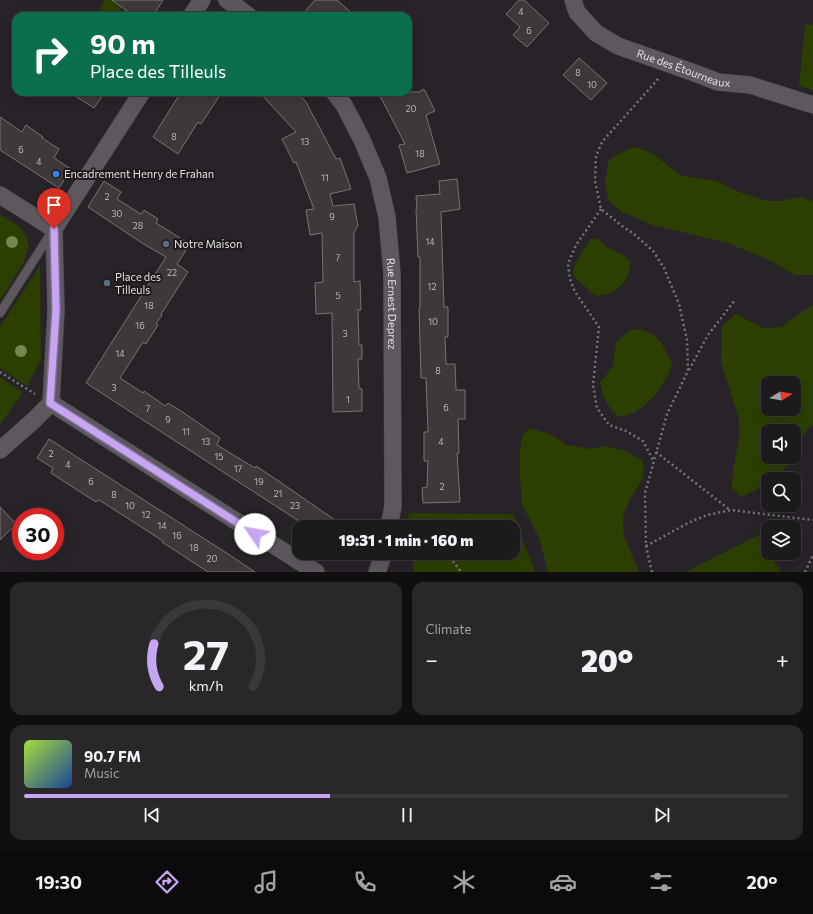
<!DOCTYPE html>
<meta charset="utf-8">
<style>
body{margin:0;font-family:Commissioner,sans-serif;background:#2a272b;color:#f1f3f6;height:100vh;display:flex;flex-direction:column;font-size:15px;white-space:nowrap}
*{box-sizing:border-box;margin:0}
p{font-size:13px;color:#a0a1a4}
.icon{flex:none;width:22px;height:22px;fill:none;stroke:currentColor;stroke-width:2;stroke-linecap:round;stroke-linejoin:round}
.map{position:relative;height:572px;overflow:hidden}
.sheet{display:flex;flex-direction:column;gap:10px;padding:10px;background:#100e10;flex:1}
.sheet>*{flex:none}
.banner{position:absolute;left:12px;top:12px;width:400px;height:84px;border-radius:12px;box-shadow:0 4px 16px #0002,0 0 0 1px #3b383c;background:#0b6e4f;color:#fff;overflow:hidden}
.needle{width:26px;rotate:79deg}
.controls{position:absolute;left:761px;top:376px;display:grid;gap:8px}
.controls a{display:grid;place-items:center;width:40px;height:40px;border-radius:8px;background:#1d1a1e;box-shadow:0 4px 16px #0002,0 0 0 1px #3b383c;font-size:20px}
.speed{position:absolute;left:12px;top:508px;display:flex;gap:8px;font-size:20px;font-weight:700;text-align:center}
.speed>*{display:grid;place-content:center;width:52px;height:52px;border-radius:50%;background:#1d1a1e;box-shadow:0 4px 16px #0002,0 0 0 1px #3b383c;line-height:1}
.speed .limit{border:6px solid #d22;background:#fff;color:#111}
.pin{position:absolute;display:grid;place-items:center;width:34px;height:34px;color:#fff;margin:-41px -17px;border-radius:50% 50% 50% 0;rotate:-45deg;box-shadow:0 0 4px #0007}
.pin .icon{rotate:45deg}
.me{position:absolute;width:44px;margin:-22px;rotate:303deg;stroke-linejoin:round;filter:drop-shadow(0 0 3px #0008)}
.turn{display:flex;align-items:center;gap:14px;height:84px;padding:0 12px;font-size:18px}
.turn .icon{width:52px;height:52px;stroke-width:2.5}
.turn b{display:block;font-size:28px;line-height:34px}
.big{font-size:30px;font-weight:800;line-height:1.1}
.sheet .widget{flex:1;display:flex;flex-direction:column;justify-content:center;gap:6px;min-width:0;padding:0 14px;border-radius:12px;background:#2a272b}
.sheet .dial{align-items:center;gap:0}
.dial svg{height:104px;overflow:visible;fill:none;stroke:#3b383c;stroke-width:7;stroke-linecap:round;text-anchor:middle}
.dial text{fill:#f1f3f6;stroke:none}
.song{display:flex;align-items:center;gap:12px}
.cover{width:48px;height:48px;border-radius:6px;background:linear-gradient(135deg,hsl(80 70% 55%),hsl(220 70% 35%))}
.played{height:4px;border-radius:2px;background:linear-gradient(90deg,#c6a6f0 40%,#3b383c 40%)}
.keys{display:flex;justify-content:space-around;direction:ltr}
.heat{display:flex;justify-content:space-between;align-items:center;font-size:22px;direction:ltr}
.sheet .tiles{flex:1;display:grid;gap:10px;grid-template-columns:1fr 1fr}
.widget:last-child{grid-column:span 2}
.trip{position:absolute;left:292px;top:520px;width:228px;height:40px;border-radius:12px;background:#1d1a1e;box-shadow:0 4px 16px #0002,0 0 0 1px #3b383c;font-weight:800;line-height:40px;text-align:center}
.tabs{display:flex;height:64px;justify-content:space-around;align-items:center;background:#0c0a0c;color:#a0a1a4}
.tabs .icon{width:28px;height:28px}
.tabs .active{color:#c6a6f0}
.tabs b{font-size:18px;color:#f1f3f6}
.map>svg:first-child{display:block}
.green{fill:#2c3f00;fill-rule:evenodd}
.building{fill:#3f383a;stroke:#7a7275}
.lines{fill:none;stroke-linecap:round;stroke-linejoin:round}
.lane-casing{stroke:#434043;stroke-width:10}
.street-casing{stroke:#434043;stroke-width:18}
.path{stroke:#787579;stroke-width:2.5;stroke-dasharray:2 3;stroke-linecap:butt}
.lane{stroke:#5d585e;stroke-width:8}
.street{stroke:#5d585e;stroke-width:17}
.tree{fill:#72884e}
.route-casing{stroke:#816c9c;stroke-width:10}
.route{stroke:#c6a6f0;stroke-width:7}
.shop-dot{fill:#3f7fe0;stroke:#1e1a1e;stroke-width:1.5}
.service-dot{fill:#5c6f8a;stroke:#1e1a1e;stroke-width:1.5}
.labels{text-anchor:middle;stroke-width:4;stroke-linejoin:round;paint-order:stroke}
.number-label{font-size:9px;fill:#bab6b9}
.street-label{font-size:11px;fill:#e3e0e3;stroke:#1e1a1e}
.poi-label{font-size:11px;fill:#e3e0e3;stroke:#1e1a1e;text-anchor:start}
</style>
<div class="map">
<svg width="813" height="572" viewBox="0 0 813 572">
<rect width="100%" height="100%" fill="#272328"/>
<g class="green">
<path d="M104,0H118L124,2L120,9L130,16H97Z"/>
<path d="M805,24L813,25V90L799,86Z"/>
<path d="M634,147L652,153L682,176L717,181L736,191L766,201H779L801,197L813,201V275H795L771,261L728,243L652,225L622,212L608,200L605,182L609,160L618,154Z"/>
<path d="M0,214L17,225L25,234L29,246L23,263L0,301Z"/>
<path d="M591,239H598L606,247L622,254L631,261C629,276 624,288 609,293C605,295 600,295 596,296L573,276C572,263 584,250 591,239Z"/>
<path d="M40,265L41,360L27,386L0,368V327Z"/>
<path d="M812,305H813V426H810L796,446L794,452V431H768V457H792L788,466L770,479H768V481L757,489L741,497L732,488L733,470L739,440V419L721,362L722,325L736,314L763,328L781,327ZM768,383H794V409H768Z"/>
<path d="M641,329L652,334L661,342L672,363L670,372L655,395L645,405L635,412L620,417L612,411L604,398L600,383L613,366L616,342L631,330Z"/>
<path d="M0,377L23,393L0,424Z"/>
<path d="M529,428L552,435L567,445L591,449L604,446L623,450L642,460L644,472L642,480L629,501L623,517L624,536L639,572H548L539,538L522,504L520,477V449L522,436Z"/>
<path d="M408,513L513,514L535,572H414L412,553H513V527H409Z"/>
<path d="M759,535L768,551V553H769L781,572H685Z"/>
</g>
<g class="building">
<path d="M112,0H163L153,16H134Z"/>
<path d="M315,0H337L355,16H301Z"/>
<path d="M519,0H524L549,23L527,47L513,35L520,27L506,14Z"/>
<path d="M579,58L607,83L591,100L563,75Z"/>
<path d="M424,89L435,111L426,115L440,164L407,173L399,145L405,144L378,92H419Z"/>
<path d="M69,92H105L94,108Z"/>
<path d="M181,92H222L201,124L198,122L178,154L153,137Z"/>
<path d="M259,92H297L306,102L336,159L340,158L351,189L330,194L333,206L354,204L358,226L354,232V282L360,281L361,310H358L359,345H362V359H358L359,388L362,389V411L333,412L332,313L316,314L315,283L323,282L322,233L310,235L306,210L314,209L296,162L294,163L282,139L296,132Z"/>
<path d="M0,117L22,132L26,125L43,137L42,138L59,149L54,158L71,169L59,188L0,150Z"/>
<path d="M457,179L460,209L441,212L444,307H448V337H445L446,364H455L456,390H465V419H458L459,453H457L460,502L423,503L422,488L427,487L428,461H424V432H428L426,378H421L419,308H420V257H418L416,209H417L416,196L440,194L439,181Z"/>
<path d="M104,181L121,192L117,199L141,214L144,210L158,219L156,223L190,244L177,264L188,272L161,314L162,315L156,324L158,325L146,344L143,342L120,378L143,393L144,391L165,406L168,403L184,413L220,438L217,445L255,468L256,466L280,482L345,527H308L86,383L166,257L142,243L88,207Z"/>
<path d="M49,439L228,554L255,572H208L162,542L163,541L132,521L99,500L96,502L51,473L53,468L37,458Z"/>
<path d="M0,507L16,524L0,540Z"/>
</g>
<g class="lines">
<defs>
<path id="lane" d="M0,313L51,233"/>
<g id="street">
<path d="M227,0L249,16"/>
<path id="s1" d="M573,0L577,12L596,33L618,46L692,72L718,82L750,85L813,105"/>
<path d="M191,16L202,0"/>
<path id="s2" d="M334,92L344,105L362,140L378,178L387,217L392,274L393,506L389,527"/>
<path d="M0,195L54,229"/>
<path d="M54,229L142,92"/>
<path d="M51,403L308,567L316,572"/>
<path d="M0,450L33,421L51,403L56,310L54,229"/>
<path d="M377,572L384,553"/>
</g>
</defs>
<use href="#lane" class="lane-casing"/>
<use href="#street" class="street-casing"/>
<g class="path">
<path d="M601,209L576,245L568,264L570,279L575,292L599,327L593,385L597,408L609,425L626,431L643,441L654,462"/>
<path d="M689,370L708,335L735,300"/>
<path d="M0,372L35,394"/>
<path d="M656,452L730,510"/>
<path d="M503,527L508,525"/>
<path d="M646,546L688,523L707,515L731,510L813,520"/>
<path d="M447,553L461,572"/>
<path d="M652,572L646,546L645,493L667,414L688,371L687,340L679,304L664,268L653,251L634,234L622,226L601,209L595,181L596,156L602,142L659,78"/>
<path d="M805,572L813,555"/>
</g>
<use href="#lane" class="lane"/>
<use href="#street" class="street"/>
</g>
<g class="tree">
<circle cx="12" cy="242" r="6"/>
<circle cx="21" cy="351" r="6"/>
</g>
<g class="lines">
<defs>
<path id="route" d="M54,229L56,310L50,403L255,534"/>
</defs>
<use href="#route" class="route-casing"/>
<use href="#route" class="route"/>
</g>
<circle class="shop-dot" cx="56" cy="174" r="4"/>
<g class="service-dot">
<circle cx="166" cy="244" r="4"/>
<circle cx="107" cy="283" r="4"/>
</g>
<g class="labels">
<g class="number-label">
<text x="521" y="15">4</text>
<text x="529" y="34">6</text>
<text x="578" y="76">8</text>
<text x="592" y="88">10</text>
<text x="411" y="112">20</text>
<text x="174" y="140">8</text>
<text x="305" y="145">13</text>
<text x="21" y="153">6</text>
<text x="420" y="157">18</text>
<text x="39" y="165">4</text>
<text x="325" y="181">11</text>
<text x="107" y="200">2</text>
<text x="117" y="217">30</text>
<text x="332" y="220">9</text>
<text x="138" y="229">28</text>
<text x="430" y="245">14</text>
<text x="338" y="261">7</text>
<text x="172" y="276">22</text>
<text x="432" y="290">12</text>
<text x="338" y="299">5</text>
<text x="149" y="309">18</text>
<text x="433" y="325">10</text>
<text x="140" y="329">16</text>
<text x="345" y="337">3</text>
<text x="120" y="357">14</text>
<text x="438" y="374">8</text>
<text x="114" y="391">3</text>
<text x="348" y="403">1</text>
<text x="446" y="411">6</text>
<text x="148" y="412">7</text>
<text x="168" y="423">9</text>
<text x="186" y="435">11</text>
<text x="206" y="445">13</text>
<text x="441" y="445">4</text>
<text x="51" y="457">2</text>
<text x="219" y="460">15</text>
<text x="68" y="468">4</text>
<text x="238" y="472">17</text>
<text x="91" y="485">6</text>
<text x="259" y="485">19</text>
<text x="442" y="490">2</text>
<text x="278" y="497">21</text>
<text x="114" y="498">8</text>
<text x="130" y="509">10</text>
<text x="295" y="509">23</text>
<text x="146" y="518">12</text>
<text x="162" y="529">14</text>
<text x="177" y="539">16</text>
<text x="194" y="551">18</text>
<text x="212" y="562">20</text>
</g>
<g class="street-label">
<text dy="4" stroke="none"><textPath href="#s1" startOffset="136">Rue des Étourneaux</textPath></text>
<text dy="4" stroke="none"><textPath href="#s2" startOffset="224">Rue Ernest Deprez</textPath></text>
</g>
<g class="poi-label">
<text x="64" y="178">Encadrement Henry de Frahan</text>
<text x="174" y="248">Notre Maison</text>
<text x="115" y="281">Place des<tspan x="115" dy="13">Tilleuls</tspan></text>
</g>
</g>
</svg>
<div class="controls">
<a><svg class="needle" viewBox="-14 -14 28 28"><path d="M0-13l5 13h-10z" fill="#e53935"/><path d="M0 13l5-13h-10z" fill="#a0a1a4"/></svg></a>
<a><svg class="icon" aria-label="sound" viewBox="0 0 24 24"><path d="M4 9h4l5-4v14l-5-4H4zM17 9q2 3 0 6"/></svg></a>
<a><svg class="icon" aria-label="search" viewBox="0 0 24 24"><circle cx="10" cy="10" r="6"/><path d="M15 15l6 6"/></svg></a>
<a><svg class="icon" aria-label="layers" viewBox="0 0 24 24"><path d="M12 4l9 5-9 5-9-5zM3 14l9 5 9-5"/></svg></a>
</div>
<div class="speed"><div class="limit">30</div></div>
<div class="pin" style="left:54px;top:229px;background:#d93025"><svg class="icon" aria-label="arrive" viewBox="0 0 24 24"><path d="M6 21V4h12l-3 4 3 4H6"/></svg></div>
<svg class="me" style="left:255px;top:534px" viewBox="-20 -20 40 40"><circle r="19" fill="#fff"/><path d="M0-13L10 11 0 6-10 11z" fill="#c6a6f0"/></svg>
<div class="trip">19:31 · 1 min · 160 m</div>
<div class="banner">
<div class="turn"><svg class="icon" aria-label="right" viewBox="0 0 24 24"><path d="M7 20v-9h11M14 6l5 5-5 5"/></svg><div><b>90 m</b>Place des Tilleuls</div></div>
</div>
</div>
<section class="sheet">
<div class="tiles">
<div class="widget dial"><svg viewBox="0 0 100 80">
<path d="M14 69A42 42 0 1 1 86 69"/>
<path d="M14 69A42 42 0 0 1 10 36" stroke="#c6a6f0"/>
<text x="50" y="56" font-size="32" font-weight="700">27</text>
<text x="50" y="72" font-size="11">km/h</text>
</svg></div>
<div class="widget"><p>Climate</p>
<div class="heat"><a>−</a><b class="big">20°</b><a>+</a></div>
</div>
<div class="widget">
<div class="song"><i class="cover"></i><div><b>90.7 FM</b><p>Music</p></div></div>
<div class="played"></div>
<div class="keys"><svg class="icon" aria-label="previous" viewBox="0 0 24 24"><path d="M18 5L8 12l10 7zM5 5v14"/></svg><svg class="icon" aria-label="pause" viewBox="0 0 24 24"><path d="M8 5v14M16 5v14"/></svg><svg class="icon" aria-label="next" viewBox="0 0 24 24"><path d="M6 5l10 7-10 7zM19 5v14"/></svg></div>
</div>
</div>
</section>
<nav class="tabs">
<b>19:30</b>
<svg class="icon active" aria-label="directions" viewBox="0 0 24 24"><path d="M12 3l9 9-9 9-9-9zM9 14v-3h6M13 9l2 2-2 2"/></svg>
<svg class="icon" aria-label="music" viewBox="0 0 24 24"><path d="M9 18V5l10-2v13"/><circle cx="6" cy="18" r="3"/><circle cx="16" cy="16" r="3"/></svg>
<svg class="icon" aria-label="phone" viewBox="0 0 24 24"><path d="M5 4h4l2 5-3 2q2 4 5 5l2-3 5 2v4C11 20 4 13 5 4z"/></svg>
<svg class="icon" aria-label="climate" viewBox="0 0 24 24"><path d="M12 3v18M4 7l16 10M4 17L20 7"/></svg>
<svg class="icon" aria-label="car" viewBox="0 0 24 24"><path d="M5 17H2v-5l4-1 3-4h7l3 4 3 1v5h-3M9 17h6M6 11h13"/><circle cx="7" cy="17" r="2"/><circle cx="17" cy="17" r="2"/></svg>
<svg class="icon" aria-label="filters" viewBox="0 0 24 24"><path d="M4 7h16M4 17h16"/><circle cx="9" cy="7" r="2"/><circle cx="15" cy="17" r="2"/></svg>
<b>20°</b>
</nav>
